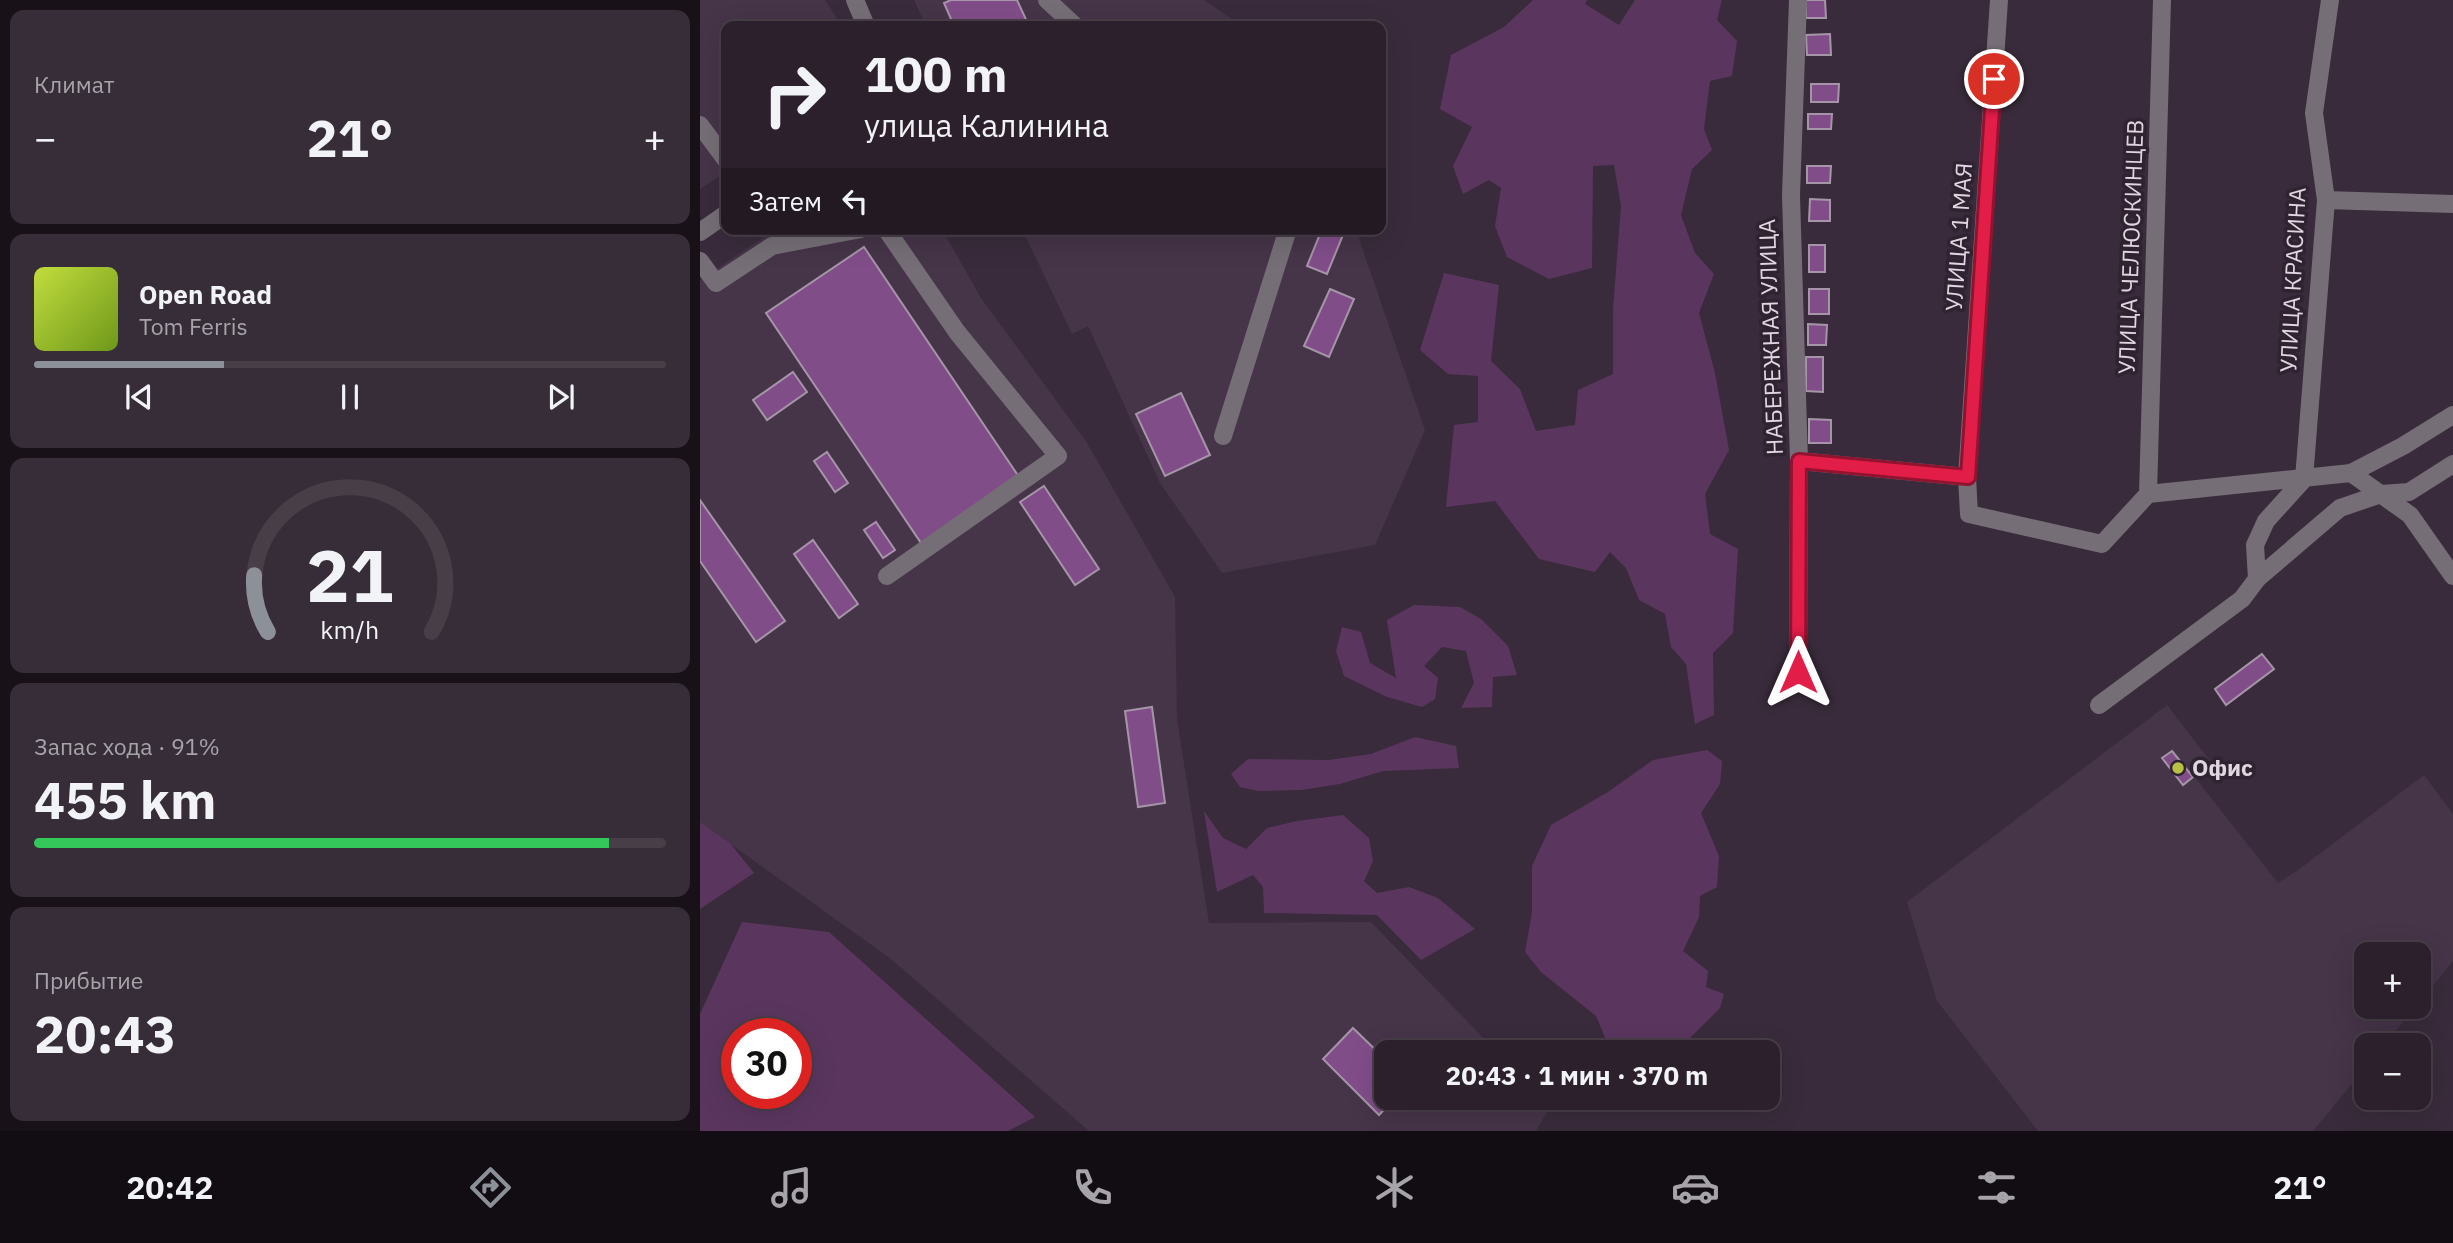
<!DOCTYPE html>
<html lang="ru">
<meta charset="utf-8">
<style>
body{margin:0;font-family:"IBM Plex Sans",sans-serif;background:#372d38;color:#f1f3f6;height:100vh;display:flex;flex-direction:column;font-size:26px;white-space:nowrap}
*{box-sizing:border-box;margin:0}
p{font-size:23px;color:#a6a3a9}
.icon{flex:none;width:38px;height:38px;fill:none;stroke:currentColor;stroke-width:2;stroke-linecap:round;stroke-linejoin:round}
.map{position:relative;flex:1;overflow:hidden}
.details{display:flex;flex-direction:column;gap:10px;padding:10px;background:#181218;width:700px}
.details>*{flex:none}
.top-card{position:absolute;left:21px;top:21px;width:665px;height:214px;border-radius:14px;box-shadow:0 7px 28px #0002,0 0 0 2px #473e48;background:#2b202c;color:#f1f3f6;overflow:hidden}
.tools{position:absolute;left:1654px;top:942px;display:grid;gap:14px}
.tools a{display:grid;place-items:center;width:77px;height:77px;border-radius:14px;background:#2b202c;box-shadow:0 7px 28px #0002,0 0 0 2px #473e48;font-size:35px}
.speed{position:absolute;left:21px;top:1018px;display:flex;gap:14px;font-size:35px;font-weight:700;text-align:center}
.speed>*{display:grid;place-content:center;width:91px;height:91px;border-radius:50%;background:#2b202c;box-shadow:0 7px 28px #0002,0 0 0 2px #473e48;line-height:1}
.speed .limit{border:10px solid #d22;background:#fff;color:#111}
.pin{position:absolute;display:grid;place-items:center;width:60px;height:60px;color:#fff;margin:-30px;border:4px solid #fff;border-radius:50%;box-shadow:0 2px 7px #0007}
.me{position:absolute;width:77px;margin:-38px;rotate:0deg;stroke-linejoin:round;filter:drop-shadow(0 0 5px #0008)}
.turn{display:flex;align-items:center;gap:24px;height:147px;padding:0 28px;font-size:32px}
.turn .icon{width:91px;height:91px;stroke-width:2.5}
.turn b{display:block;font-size:49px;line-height:60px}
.then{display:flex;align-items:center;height:66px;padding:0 28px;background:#0003;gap:14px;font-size:26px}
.big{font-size:52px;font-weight:800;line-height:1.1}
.details .tile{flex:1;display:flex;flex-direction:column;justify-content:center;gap:10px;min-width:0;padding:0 24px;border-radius:14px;background:#372d38}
.details .dial{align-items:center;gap:0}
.dial svg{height:182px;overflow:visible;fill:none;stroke:#473e48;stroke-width:7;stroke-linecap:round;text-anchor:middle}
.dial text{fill:#f1f3f6;stroke:none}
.song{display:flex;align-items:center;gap:21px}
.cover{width:84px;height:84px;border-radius:10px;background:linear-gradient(135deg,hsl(70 70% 55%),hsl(80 70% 35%))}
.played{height:7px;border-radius:4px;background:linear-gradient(90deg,#8c9099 30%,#473e48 30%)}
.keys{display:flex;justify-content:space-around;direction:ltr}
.heat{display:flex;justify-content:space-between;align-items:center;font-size:38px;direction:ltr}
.charge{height:10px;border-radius:5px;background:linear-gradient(90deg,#34c759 91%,#473e48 0)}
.trip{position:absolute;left:674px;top:1040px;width:406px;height:70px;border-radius:14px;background:#2b202c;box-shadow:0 7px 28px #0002,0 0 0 2px #473e48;font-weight:800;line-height:70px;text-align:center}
.dock{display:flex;height:112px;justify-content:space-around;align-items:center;background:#110d12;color:#a6a3a9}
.dock .icon{width:49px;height:49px}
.dock .active{color:#8c9099}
.dock b{font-size:32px;color:#f1f3f6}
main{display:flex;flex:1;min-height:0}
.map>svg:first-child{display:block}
.built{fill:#463449}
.green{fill:#5a365f;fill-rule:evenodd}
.building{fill:#814d89;stroke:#a695a8;stroke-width:2}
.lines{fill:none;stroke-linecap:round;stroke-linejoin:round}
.minor{stroke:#756e76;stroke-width:18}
.route-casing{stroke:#92132f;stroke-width:18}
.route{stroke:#e11d48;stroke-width:12}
.poi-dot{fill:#bac045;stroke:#2f2231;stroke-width:2.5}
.labels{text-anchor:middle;stroke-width:7;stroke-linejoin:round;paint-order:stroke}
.street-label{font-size:23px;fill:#dfd6e0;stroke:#2f2231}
.poi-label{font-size:23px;font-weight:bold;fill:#dfd6e0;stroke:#2f2231;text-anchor:start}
</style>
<main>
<section class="details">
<div class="tile"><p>Климат</p>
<div class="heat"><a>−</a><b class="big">21°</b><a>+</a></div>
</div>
<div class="tile">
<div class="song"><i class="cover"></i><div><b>Open Road</b><p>Tom Ferris</p></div></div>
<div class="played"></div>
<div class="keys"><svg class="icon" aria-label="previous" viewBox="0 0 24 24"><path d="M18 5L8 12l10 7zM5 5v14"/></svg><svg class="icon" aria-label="pause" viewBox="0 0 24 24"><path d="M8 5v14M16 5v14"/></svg><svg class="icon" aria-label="next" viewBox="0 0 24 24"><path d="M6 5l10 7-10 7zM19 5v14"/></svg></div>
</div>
<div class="tile dial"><svg viewBox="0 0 100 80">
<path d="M14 69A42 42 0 1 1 86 69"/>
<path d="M14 69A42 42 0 0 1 8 44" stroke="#8c9099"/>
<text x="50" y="56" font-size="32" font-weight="700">21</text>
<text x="50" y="72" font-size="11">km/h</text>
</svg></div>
<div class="tile"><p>Запас хода · 91%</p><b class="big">455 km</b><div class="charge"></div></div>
<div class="tile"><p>Прибытие</p><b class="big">20:43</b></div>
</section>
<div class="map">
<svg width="1753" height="1131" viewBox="0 0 1753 1131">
<rect width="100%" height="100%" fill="#392b3b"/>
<g class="built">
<path d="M0,0H125L142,26H26V172L0,189Z"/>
<path d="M214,0H504L542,26H226Z"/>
<path d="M76,229H242L281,298L386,441L475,597L477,719L509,923L671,922L797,1052H686V1097H841L850,1107L836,1131H389L191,959L0,822V280Z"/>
<path d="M322,229H662L659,239L725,430L675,545L522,573L460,483L388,326L372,334Z"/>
<path d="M1467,705L1514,766L1497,780L1578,883L1598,870L1724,775L1753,814V961L1719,1003L1718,954H1666V1006H1716L1684,1045H1666V1067L1613,1131H1338L1237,1001L1207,902Z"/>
</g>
<g class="green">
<path d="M833,0H887L885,4L919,25L935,0H1022L1017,20L1037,41L1032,76L1010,81L1004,129L1012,150L992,169L981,215L995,253L1014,274L999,313L1015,373L1029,450L1005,494L1010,534L1038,549L1033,633L1013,653L1014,715L995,724L986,664L971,647L965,614L939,600L926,568L910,552L895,572L839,559L795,501L746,507L754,425L778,422V376L748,374L720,350L744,273L799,285L791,361L820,389L836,431L875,425L878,390L913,374V309L921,206L914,165L893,166L892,268L849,279L807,257L795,226L801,188L789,180L763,194L753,166L772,127L740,109L751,55L804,27Z"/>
<path d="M714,605L760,607L781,619L808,646L817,675L793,677L792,707L761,708L774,683L766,651L742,647L724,666L738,678L735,699L722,707L687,697L644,676L636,651L642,627L661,632L670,663L696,678L687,620Z"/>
<path d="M715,737L756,746L759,768L683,771L640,784L601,790L558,791L540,787L531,774L548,759L629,760L671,754Z"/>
<path d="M1007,750L1022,761L1020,784L1001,813L1019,856L1017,887L1000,896L999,917L983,951L1008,971L1006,987L1024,994L1020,1008L983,1045L971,1052H911L896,1016L841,972L825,952L832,912V866L851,825L908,792L953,760Z"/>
<path d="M504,811L523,838L546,849L567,828L597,821L643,815L669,838L673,861L664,881L677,893L709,887L738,898L775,929L721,960L677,915L564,913L563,887L553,875L517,892Z"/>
<path d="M0,822L30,843L54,873L0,909Z"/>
<path d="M42,922L129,932L335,1117L308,1131H0V1014ZM37,1034H96V1094H37Z"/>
</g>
<g class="building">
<path d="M251,0H317L329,26H254L244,3Z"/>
<path d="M1106,0H1125L1126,18H1106Z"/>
<path d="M1130,34L1131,55H1107L1106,35Z"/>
<path d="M1111,84H1139L1138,102H1111Z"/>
<path d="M1108,114H1132L1131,129H1108Z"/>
<path d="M1107,166H1131L1130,183H1107Z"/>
<path d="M1110,199L1130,200V221H1109Z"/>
<path d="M622,229H652L651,233L645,230L627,274L607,266Z"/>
<rect x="1109" y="245" width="16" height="27"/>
<path d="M164,247L319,477L221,543L66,313Z"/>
<path d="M630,289L654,299L629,357L604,346Z"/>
<rect x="1109" y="289" width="20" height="25"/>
<path d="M1108,324L1127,325L1126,345H1108Z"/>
<path d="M1106,357H1123V392L1106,391Z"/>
<path d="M93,372L107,392L67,420L53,400Z"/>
<path d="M481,393L510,455L465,476L436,414Z"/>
<path d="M1109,419L1131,420V443H1109Z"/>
<path d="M127,452L148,483L135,492L114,461Z"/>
<path d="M344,486L399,569L375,585L320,502Z"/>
<path d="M0,500L85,621L56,642L0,561Z"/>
<path d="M176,522L195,550L183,558L164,530Z"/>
<path d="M113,540L158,604L139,618L94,554Z"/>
<path d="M1562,654L1574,669L1526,705L1515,689Z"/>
<path d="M452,707L465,803L438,807L425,711Z"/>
<path d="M1472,751L1493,777L1483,785L1462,758Z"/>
<path d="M653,1028L686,1060V1097H696L679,1115L623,1059Z"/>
</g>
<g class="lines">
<g class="minor">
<path d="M155,0L166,26"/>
<path d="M347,0L375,26"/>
<path d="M1098,0L1091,195L1099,461L1098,672"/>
<path d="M0,125L26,160"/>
<path d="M1626,200L1753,204"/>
<path d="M186,229L257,332L358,456L187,576"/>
<path d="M0,232L26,214"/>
<path d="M0,261L16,283L72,246L161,229"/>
<path d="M523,436L588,229"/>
<path d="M1099,461L1267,477L1269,514L1402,544L1448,494L1651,473L1703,446L1753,415"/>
<path d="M1651,473L1710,515L1753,576"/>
<path d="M1267,477L1299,0"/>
<path d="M1448,494L1462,0"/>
<path d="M1557,579L1640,508L1681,494L1709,492L1753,464"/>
<path d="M1399,705L1542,599L1557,579L1555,545L1566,521L1604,479L1626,200L1614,113L1630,0"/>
</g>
</g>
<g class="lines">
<defs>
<path id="route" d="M1098,672L1099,461L1268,477L1294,79"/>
</defs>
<use href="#route" class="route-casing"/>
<use href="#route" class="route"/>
</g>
<circle class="poi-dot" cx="1478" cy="768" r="7"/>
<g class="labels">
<g class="street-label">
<text transform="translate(1259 237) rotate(-86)" y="8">УЛИЦА 1 МАЯ</text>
<text transform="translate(1431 247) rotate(-88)" y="8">УЛИЦА ЧЕЛЮСКИНЦЕВ</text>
<text transform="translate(1593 280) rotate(-87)" y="8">УЛИЦА КРАСИНА</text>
<text transform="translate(1071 337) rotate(-92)" y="8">НАБЕРЕЖНАЯ УЛИЦА</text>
</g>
<g class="poi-label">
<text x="1492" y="776">Офис</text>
</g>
</g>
</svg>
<div class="tools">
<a>+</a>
<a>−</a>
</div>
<div class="speed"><div class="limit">30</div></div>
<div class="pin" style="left:1294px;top:79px;background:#d93025"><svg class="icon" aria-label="arrive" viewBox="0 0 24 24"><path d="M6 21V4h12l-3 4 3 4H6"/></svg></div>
<svg class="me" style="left:1098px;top:672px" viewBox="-20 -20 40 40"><path d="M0-17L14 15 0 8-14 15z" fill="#e11d48" stroke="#fff" stroke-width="4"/></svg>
<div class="trip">20:43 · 1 мин · 370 m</div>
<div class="top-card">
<div class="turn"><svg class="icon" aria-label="right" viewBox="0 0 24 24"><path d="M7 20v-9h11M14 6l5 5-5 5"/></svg><div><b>100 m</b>улица Калинина</div></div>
<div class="then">Затем<svg class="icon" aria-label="left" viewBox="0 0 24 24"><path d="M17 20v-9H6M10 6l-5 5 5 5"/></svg></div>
</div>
</div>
</main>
<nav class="dock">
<b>20:42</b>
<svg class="icon active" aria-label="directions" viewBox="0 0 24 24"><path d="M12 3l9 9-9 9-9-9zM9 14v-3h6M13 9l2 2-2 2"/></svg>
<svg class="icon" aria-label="music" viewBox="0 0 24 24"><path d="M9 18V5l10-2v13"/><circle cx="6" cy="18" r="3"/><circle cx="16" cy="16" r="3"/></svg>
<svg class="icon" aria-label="phone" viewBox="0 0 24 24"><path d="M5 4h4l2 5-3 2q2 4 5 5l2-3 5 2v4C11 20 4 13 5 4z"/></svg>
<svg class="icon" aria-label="climate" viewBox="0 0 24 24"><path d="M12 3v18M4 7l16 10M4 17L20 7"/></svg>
<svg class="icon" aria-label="car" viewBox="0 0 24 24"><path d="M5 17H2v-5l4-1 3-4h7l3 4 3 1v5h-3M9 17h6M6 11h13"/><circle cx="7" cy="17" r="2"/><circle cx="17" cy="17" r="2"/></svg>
<svg class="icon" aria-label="filters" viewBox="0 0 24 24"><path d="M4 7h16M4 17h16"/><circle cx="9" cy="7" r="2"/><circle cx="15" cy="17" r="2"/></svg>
<b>21°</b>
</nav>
